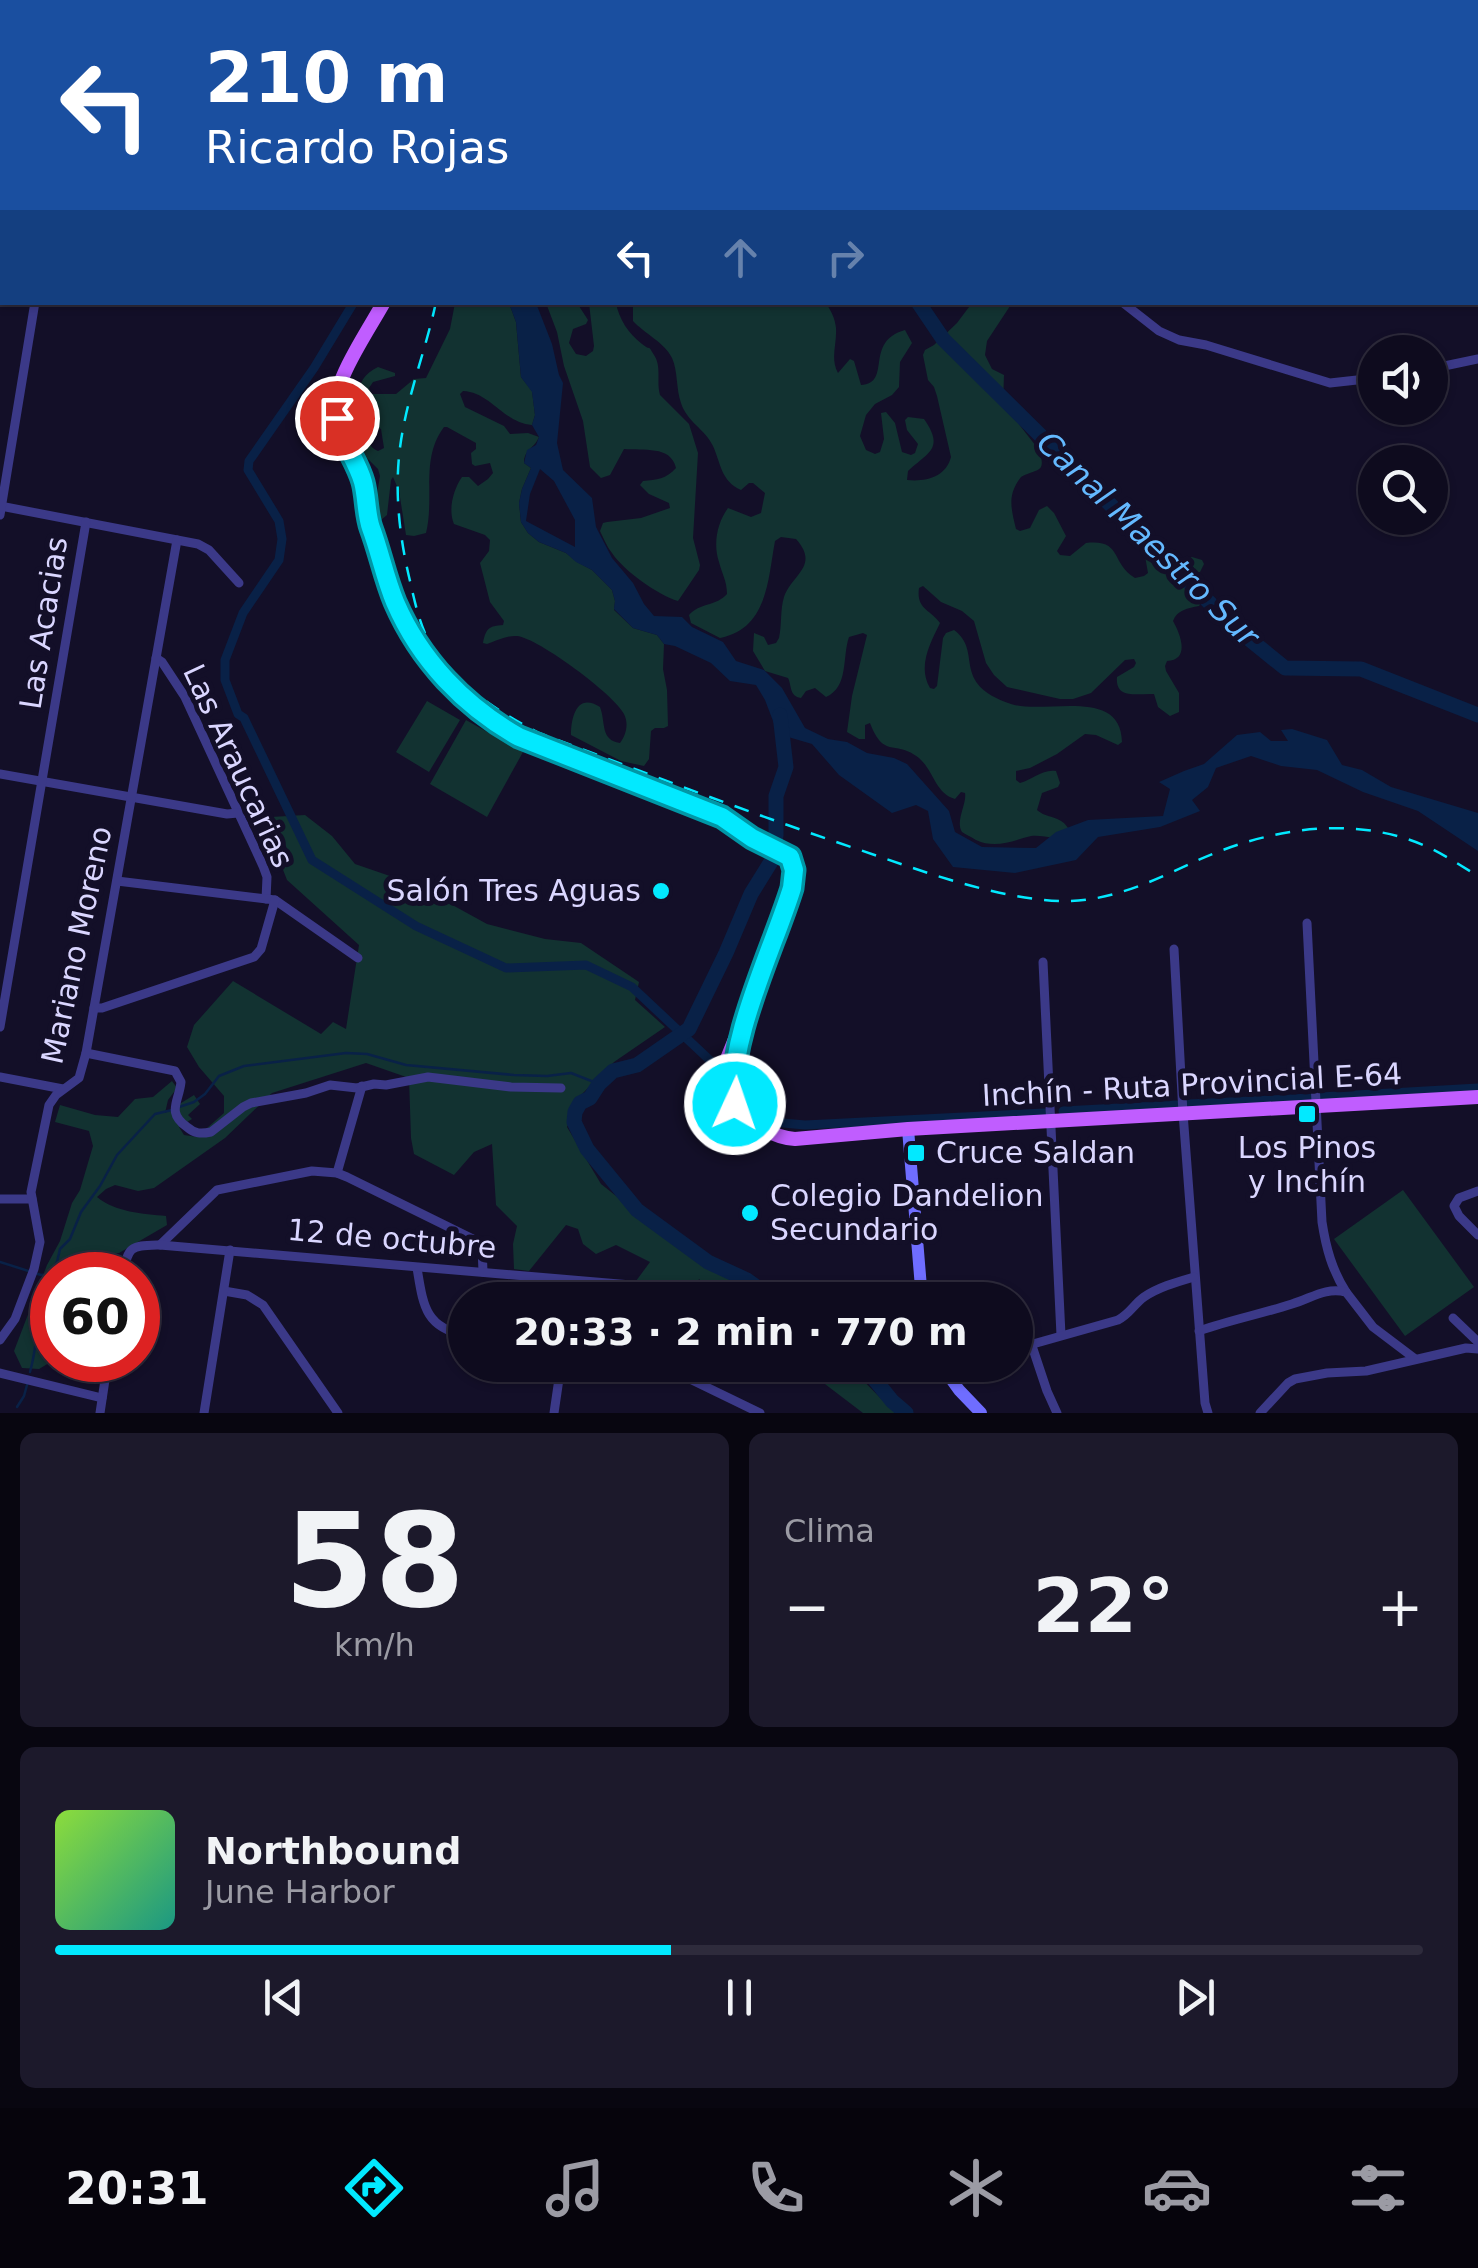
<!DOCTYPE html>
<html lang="es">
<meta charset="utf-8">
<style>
body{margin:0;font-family:"DejaVu Sans",sans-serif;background:#1c192b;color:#f1f3f6;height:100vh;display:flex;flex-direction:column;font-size:38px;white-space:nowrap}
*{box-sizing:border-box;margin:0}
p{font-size:32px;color:#9b9ba4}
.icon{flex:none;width:55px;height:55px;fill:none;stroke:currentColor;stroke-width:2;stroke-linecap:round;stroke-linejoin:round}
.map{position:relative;height:1413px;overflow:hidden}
.details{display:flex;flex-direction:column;gap:20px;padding:20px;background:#080610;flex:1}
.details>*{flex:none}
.banner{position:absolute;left:0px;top:0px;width:1480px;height:305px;box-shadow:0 2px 8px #0004,0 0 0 2px #2e2b3c;background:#1a4fa0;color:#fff;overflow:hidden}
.tools{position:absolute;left:1358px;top:335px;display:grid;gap:20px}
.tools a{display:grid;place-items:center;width:90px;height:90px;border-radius:50%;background:#0e0b1e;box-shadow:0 2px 8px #0004,0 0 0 2px #2e2b3c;font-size:50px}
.speed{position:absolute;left:30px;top:1252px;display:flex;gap:20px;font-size:50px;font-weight:700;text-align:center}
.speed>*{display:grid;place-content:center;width:130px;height:130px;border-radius:50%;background:#0e0b1e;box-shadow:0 2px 8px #0004,0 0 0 2px #2e2b3c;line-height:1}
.speed .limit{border:15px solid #d22;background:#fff;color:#111}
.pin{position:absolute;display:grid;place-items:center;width:85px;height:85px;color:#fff;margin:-42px;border:5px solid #fff;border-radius:50%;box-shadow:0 2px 10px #0007}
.me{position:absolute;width:110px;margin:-55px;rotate:3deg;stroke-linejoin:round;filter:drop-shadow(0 0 8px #0008)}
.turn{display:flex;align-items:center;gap:35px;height:210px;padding:0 40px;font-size:45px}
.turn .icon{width:130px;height:130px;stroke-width:2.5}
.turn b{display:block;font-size:70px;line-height:85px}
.lanes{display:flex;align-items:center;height:95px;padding:0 40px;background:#0003;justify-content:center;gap:50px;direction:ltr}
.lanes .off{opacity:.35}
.big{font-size:75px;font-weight:700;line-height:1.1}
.details .card{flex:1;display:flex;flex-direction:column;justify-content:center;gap:15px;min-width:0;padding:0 35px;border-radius:15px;background:#1c192b}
.details .dial{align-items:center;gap:0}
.dial b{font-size:130px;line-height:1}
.song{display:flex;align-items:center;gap:30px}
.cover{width:120px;height:120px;border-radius:15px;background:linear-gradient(135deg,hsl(90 70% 55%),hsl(170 70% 35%))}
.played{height:10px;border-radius:5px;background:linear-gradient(90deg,#02e9ff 45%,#2e2b3c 45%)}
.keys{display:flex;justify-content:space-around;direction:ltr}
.heat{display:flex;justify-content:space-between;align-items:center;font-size:55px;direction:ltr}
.details .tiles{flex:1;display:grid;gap:20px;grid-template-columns:1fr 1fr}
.card:last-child{grid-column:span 2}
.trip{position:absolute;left:448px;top:1282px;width:585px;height:100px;border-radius:50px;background:#0e0b1e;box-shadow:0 2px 8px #0004,0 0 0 2px #2e2b3c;font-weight:700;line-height:100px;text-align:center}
.menu{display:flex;height:160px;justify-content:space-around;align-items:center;background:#06040c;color:#9b9ba4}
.menu .icon{width:70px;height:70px}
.menu .on{color:#02e9ff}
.menu b{font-size:45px;color:#f1f3f6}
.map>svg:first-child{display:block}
.green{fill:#123231}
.water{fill:#092147;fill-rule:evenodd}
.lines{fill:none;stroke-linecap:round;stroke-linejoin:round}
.stream{stroke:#092147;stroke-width:2.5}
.canal{stroke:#092147;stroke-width:9}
.river{stroke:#092147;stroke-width:15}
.street{stroke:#3b3988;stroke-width:9}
.secondary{stroke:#6f6dff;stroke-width:12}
.primary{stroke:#c05dff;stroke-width:14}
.rail{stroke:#02e9ff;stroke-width:2.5;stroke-dasharray:15 12;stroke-linecap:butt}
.route-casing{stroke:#0197a6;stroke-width:25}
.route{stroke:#02e9ff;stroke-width:18}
.poi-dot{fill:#02e9ff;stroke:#130f28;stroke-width:4}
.labels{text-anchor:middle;stroke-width:10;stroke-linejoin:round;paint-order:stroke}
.street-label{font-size:30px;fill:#dad6ff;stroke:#130f28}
.poi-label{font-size:30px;fill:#dad6ff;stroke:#130f28;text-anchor:start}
.water-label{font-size:32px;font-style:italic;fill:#64b9ff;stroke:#130f28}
</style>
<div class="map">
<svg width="1478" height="1413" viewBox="0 0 1478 1413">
<rect width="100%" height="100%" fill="#130f28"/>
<g class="green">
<path d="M455,303H509L516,322L521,377L532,391L535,415L532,425C504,423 490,392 463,391L460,394L465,407L504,426L510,434L528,433L539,437C534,449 524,449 524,463L531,468L522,489L519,503L521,522L528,533L539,542L566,553L577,562L592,570L612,590L615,601L614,610L633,628L657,635L664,644L663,669L667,690L668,726L664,728H655L651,731L649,759L644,766L621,761L571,735C571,717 577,692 600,707C606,723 600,740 620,743C626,735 629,724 624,714C615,695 538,638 517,636C508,635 496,641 487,644L483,643C486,628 489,626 503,625L504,621L490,602L480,563L489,551L490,540L485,535L454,524C448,510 453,490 462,477H469L478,486L488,479L493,473L490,463L475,466L472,464L471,453L476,449V443L447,427H444C420,459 435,497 426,533L414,536L406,535L399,491L393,477L391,480L387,515L381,520L373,517L380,476L378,469L367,458L357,437L359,434C368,438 369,448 378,451L384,448L381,429L369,424L367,413L359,406C357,387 361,375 378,367L395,373V376L373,382L369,388L372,394H396L414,379L426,378L450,329Z"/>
<path d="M546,303H577L588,320L586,324L573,329L569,343L576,354L586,356L593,351L594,346L589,303H616C619,319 628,333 642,344C652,352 647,343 654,355C662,367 656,381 660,395L689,424L698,453L693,538L700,565L699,570L678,601C658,595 624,571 612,553C607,547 604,539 600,531L603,523L607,522L641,518L670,508L669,503L649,494L640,485L643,481C657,480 666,479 676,468C671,445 643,451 624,449L610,475L601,478L590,467L583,421L564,366L557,332Z"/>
<path d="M633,303H826C831,311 835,318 836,328C837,345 830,358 838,373L850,359L854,361L861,385C893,383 863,342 905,330L912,343L900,362L899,387L892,395L875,404L866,415L860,436L866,450L875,454L880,452L884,439L881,413L886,412L895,423L902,452L911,455L915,453L918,444L907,430L905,420L908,417L924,419C945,449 928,452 908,471L907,480C926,482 946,477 951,457L937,396L934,387L928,380L923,355L925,350L934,345L957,323L972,303H1012L987,341L985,355L992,369L1004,375L1003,404L1039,450C1047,474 1037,468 1021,477C1007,495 1011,508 1016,529L1020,531L1030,528L1039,510L1047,506L1054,513L1066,536L1057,551L1060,555L1070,556L1086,543C1123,539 1110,563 1135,578L1144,576L1148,573L1145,556L1148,548L1159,550L1174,561L1192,557L1202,560L1204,564L1200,572L1187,578L1186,586L1197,594L1201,603L1199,606C1188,608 1177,610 1173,621C1181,635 1190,660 1167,661L1165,666L1166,671L1179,693V712L1170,716L1158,707L1154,694C1138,693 1115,700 1117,677L1134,667L1136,663L1134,659L1125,660L1091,693L1073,699H1060L1007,687L994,675L986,663L974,621L962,611L941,602L923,586L919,588C916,609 930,609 940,623C931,642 917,666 930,688L934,689L937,686L943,638L946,633L954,630C984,652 949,683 1011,704C1045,715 1121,686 1122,742L1118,745L1096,735L1085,734L1057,754L1030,768L1016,771V780L1020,783C1034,779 1042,769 1056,771L1060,783L1058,787L1042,793L1037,810C1047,819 1060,815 1068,828L1054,838C1047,837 1038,835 1031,836C1011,841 996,849 976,840C975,839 963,833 962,832C955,821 967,804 965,793L961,792L955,799C935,793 934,771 919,758C896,739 884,760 870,723L865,725V739H859L847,732L852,696L867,635L863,633L849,637C842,657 849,687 826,697L815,688L806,691L801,698C789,696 792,686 788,678L765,671L753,651L754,633L764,637L768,645L776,643L779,638C782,625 780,610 784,597C792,574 820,566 796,539L781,537L775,541C768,578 768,629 720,638L691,623L689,615C699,603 717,606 727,594C727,581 722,574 719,562C713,544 717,523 728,508L751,517L761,513L765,493L753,483H749L741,490C721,481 721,464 713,446C705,429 687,422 681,403C676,389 678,371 672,358C665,343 644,333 633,321Z"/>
<path d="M427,701L460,720L429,772L396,752Z"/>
<path d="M466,720L523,752L487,817L430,784Z"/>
<path d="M305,815L332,836L355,864L416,885L487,924L545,939L581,943L639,982L635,1000L665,1027L614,1062L579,1097L567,1127L601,1184L674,1242L764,1300H712L716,1295L699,1279L690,1300H684L677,1296L680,1294L665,1287L655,1300H645L636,1281L650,1262L616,1245L596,1254L583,1244L578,1229L566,1225L529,1271L514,1269L513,1244L517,1226L496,1205L492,1144L474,1152L454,1175L414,1154L411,1138L409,1078L366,1063L272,1093L225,1138L154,1188L138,1191L115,1185L106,1189L97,1197C115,1212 143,1214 166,1216L167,1225L119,1253L98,1257L91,1263L83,1275H52L54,1360L39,1369L22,1368L14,1351L47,1265L60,1241L72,1203L80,1190L93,1146L89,1131L55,1122L60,1105L95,1115L118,1117L135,1099L153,1097L172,1081L177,1088L168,1100L165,1113L194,1095L200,1104L188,1115L192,1119L179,1127L184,1135L197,1137L224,1113V1096L199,1067L187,1047L194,1025L233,981L321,1034L333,1022L346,1029L359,945L287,880L280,862L289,855L283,838L265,842L252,818Z"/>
<path d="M1403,1190L1474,1287L1405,1336L1334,1239Z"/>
<path d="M800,1365H848L895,1413H863Z"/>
</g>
<path class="water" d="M509,303H536L552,344L559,375L563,383L557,443L563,470L592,498L596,527L612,558L633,583L644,604L654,616L682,617L692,627L723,642L736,661L764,670L782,688L805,728L828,739L847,742L867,753L894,758L907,764L949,811L955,832L982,847L1036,848L1056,832L1088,820L1163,816L1170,789L1159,782L1184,771L1204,764L1237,735L1260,732L1271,741H1288L1281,730L1292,729L1327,740L1342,765L1362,770L1391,787L1478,813V851L1418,811L1363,792L1317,770L1281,766L1251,756L1216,768L1208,787L1192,800L1200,811L1160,827L1098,837L1076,860L1015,873L953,867L933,839L928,811L916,805L892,813L839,775L812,744L778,734L765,700L756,685L730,681L711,663L675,646L664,644L657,635L633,628L614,609L615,601L612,590L592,570L576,562L566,553L539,542L528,533L521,522L519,503L522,489L531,468L524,463L527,450L536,445L539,437L532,425L535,415L532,392L521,377L516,322ZM540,469L554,481L575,520V547L526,521L530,494Z"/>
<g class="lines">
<g class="stream">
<path d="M179,1107L194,1102L205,1094L219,1076L244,1066L346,1053L367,1054L406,1065L514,1075L547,1076L571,1073L599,1084"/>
<path d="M0,1262L41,1275L50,1274L57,1262L60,1249L70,1239L81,1212L100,1186L117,1155L155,1114L172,1110"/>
<path d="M30,1372C39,1340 37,1307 49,1276"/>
<path d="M17,1407L24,1396L27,1385"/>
</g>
<g class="canal">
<path d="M0,44H2"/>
<path d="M354,302L314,368L249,461L248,470L279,521L282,539L279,560L243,613L225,660V680L238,714L244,718L312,860L416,926L506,968L586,965L632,987L767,1114L783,1123L805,1125L1044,1113"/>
<path d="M1321,1097L1478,1088"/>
<path d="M1189,1104L1311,1098"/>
<path d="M1063,1111L1176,1105"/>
</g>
<g class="river">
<path d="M769,0L770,2"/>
<path d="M918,302L943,339L1233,626L1285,668L1361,669L1478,715"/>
<path d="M775,1300L747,1280L708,1262L637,1210L587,1149L574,1122L575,1112L580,1103L590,1098L599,1084L613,1071L637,1065L689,1029L726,953L751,894L772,860L776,835V796L786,767L780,715"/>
<path d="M863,1365L892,1401L906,1413"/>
</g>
<g class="street">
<path d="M15,0L16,2"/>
<path d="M411,0L412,2"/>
<path d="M913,0L915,2"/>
<path d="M221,2V0"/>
<path d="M462,2V0"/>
<path d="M1107,2V0"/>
<path d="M1122,302L1159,331L1179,340L1206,345L1330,383L1375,378"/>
<path d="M1430,369L1478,359"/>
<path d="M0,506L198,544L209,550L239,583"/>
<path d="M0,515L35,302"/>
<path d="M156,658L162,662L185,697L263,866L267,877L266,899"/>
<path d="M0,774L227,814L238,813"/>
<path d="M117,881L275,900L358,958"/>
<path d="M1307,923L1322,1222C1326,1248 1332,1270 1346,1292"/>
<path d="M1174,949L1183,1113L1205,1403L1208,1413"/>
<path d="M1043,962L1061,1335"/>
<path d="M94,1008H102L254,957L261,949L275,900"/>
<path d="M0,1027L86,522"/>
<path d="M86,1053L175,1071L181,1082C179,1102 166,1112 187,1127C195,1134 201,1134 211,1132L243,1107L251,1103L306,1093L330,1085L357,1088L374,1084L386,1085L428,1077L511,1087L561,1088"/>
<path d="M0,1077L63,1089"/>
<path d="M337,1173L362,1086"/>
<path d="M1478,1191L1459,1198L1454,1206L1459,1216L1478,1235"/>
<path d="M0,1199H32"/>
<path d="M160,1245L217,1190L312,1171L337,1173L347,1177L479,1242L482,1246L483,1272"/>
<path d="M417,1268C423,1303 424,1328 465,1335"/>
<path d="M123,1275C128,1245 131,1246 160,1245L631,1285L638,1289L637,1300"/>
<path d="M224,1291L247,1295L263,1305L338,1413"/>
<path d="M1453,1318L1478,1342"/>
<path d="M1199,1331C1230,1320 1261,1314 1292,1304C1312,1298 1325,1287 1346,1292L1373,1327L1414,1358"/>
<path d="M0,1340L15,1319L34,1269L40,1242L31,1192L49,1105L56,1095L79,1078L86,1053L177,540"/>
<path d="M661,1365L760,1413"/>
<path d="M0,1373L102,1398"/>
<path d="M100,1413L108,1360"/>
<path d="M204,1413L230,1250"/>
<path d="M554,1413L561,1365"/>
<path d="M1057,1413L1047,1391L1032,1346L1033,1344L1118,1320C1130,1314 1134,1304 1144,1297C1159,1287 1177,1282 1194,1277"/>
<path d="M1260,1413L1288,1383L1295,1379L1327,1373L1366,1371L1466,1348L1478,1349"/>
</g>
<g class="secondary">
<path d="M908,1129L922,1300"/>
<path d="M941,1365L959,1390L981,1413"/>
</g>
<g class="primary">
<path d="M111,0L117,2"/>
<path d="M384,302C369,329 336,377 335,406C335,434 355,453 362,478C367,493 366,508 369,523C372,535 379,547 382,559C407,641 443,694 519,737L715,813L752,837L786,853L792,860L794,870L791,893L754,992L718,1081L720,1091L724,1096C747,1114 764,1137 795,1139L908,1129L1478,1097"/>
<path d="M735,1105L733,1080L740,1046"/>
</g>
<g class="rail">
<path d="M146,0L152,2"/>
<path d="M436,302C427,345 411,386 403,429C393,480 398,531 410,581C415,603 420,627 432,647C456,685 500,713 539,733C646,773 752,814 860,850C922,871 994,898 1059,901C1107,903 1154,881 1196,861C1269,828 1357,813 1432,849C1448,857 1463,867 1478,876"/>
</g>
</g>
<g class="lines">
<defs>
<path id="route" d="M337,418C341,442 357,460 363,482C367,497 366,514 371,528C380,552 385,578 395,602C420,660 464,706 519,737L722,817L752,838L790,857L794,870L792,888C774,947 725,1045 735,1104"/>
</defs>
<use href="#route" class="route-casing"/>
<use href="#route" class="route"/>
</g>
<g class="poi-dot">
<circle cx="661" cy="891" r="10"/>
<rect x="1297" y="1104" width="20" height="20" rx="5"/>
<rect x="906" y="1143" width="20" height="20" rx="5"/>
<circle cx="750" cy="1213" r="10"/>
</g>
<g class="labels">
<g class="street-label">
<text transform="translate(44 623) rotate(-81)" y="10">Las Acacias</text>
<text transform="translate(238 766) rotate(65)" y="10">Las Araucarias</text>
<text transform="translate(77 945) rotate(-78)" y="10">Mariano Moreno</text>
<text transform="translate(1192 1085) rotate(-3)" y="10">Inchín - Ruta Provincial E-64</text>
<text transform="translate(392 1239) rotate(5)" y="10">12 de octubre</text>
</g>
<g class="poi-label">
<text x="641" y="901" text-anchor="end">Salón Tres Aguas</text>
<text x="1307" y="1158" text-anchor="middle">Los Pinos<tspan x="1307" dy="34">y Inchín</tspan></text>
<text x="936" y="1163">Cruce Saldan</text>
<text x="770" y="1206">Colegio Dandelion<tspan x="770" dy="34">Secundario</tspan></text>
</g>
<g class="water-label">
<text transform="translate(1148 539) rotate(44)" y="11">Canal Maestro Sur</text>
</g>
</g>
</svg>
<div class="tools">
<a><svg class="icon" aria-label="sound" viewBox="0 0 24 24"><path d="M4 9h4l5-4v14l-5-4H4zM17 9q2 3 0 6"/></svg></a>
<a><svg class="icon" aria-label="search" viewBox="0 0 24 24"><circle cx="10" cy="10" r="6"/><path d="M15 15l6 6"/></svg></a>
</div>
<div class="speed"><div class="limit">60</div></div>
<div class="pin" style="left:337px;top:418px;background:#d93025"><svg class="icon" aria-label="arrive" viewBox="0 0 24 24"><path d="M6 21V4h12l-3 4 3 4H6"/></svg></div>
<svg class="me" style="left:735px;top:1104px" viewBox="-20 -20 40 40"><circle r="17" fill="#02e9ff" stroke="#fff" stroke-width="3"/><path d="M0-11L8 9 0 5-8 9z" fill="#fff"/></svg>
<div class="trip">20:33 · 2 min · 770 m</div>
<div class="banner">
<div class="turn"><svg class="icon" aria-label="left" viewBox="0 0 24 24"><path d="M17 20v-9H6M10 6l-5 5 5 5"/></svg><div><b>210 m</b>Ricardo Rojas</div></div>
<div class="lanes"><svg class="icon" aria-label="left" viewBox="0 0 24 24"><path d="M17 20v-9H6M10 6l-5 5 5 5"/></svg><svg class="icon off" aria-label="ahead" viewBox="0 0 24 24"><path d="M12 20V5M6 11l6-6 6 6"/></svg><svg class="icon off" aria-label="right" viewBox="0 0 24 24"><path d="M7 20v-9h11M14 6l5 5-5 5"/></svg></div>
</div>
</div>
<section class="details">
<div class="tiles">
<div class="card dial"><b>58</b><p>km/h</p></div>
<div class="card"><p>Clima</p>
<div class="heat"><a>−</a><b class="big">22°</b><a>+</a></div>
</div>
<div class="card">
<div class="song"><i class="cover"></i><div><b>Northbound</b><p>June Harbor</p></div></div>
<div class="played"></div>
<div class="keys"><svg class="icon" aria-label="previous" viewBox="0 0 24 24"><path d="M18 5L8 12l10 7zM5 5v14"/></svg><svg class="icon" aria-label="pause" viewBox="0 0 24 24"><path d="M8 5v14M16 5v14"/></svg><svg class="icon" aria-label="next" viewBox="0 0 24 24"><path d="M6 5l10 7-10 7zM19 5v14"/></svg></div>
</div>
</div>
</section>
<nav class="menu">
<b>20:31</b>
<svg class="icon on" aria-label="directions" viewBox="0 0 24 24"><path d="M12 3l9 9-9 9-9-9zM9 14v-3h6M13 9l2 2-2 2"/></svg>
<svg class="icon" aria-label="music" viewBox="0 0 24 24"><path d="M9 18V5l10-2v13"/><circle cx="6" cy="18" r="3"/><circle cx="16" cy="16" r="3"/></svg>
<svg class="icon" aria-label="phone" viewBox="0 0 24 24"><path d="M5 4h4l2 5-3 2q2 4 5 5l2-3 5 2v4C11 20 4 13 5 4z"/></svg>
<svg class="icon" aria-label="climate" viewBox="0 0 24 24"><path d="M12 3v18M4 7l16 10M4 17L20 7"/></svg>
<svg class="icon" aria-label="car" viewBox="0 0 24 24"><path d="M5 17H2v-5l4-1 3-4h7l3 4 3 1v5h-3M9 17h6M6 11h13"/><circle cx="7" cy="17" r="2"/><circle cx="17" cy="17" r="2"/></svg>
<svg class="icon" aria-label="filters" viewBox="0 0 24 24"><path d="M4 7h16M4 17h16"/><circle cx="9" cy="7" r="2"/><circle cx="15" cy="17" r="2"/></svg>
</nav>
